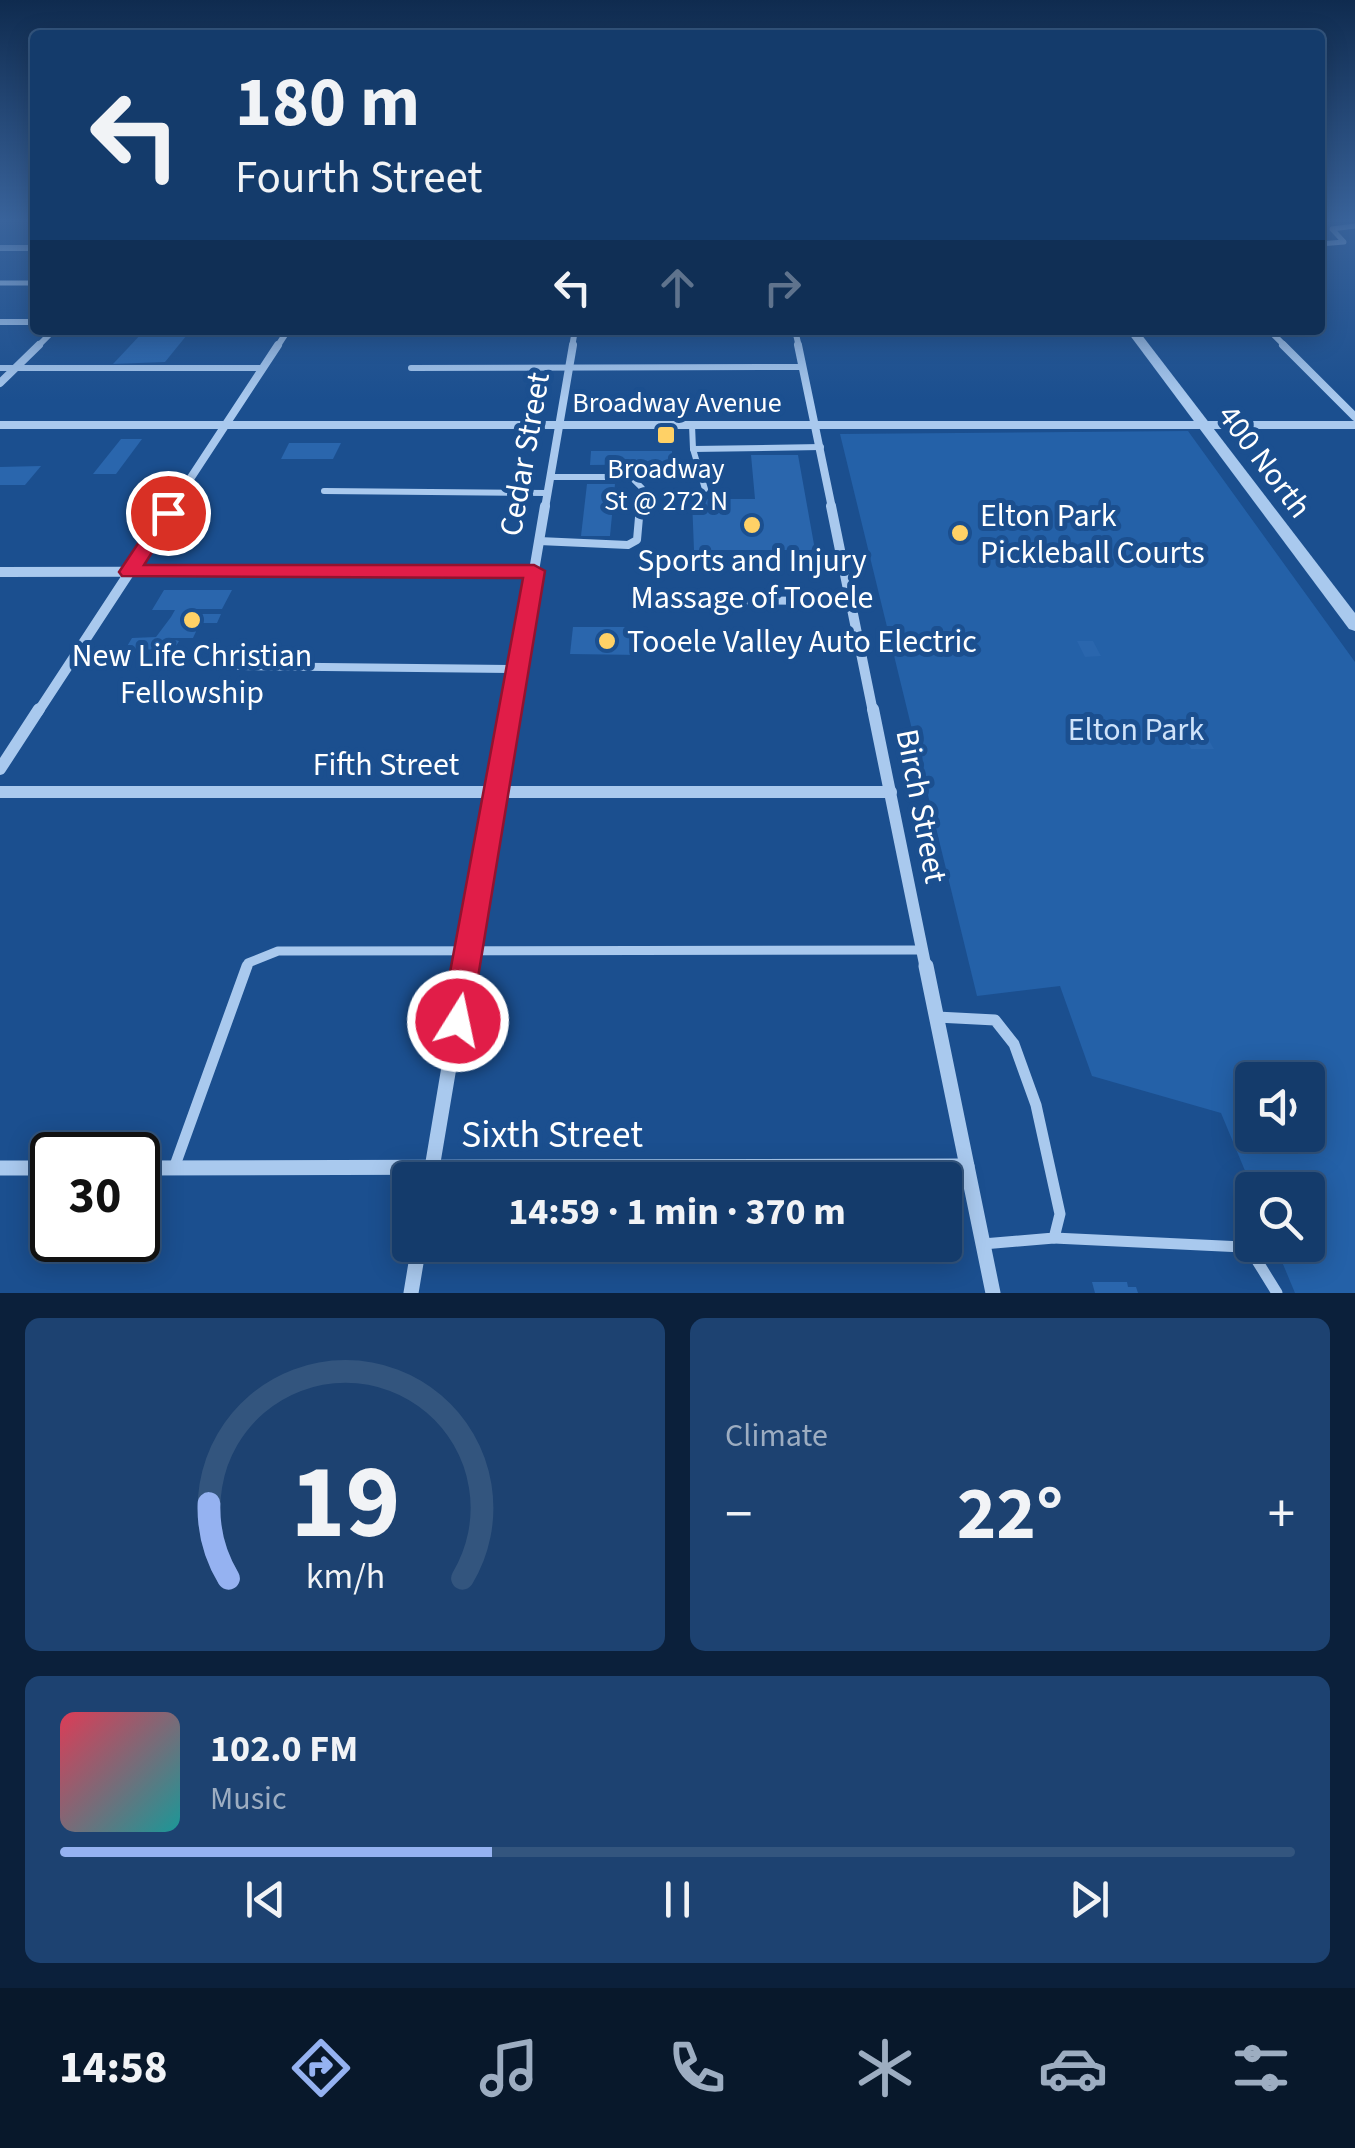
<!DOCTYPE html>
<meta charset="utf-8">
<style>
body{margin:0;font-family:"Source Sans 3",sans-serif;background:#1d4271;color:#f1f3f6;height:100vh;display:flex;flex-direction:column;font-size:38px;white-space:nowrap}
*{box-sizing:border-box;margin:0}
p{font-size:32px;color:#9dadc1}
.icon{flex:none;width:55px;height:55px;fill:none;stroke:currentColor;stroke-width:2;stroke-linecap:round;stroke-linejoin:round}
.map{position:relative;height:1293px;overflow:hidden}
.drawer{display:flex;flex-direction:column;gap:25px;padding:25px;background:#0b203b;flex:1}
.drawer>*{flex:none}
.guide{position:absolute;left:30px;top:30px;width:1295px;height:305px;border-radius:10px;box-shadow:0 5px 25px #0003,0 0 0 2px #33557e;background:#143b6b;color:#f1f3f6;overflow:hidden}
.buttons{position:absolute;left:1235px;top:1062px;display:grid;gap:20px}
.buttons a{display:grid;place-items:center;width:90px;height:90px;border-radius:10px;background:#143b6b;box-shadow:0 5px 25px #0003,0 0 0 2px #33557e;font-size:50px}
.speed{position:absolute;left:30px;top:1132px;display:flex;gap:20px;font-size:50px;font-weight:700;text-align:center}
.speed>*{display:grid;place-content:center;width:130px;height:130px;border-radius:50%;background:#143b6b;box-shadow:0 5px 25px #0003,0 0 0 2px #33557e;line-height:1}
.speed .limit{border:5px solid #111;border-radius:15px;background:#fff;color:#111}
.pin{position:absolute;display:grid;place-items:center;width:85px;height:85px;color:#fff;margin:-42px;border:5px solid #fff;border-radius:50%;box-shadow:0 2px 10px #0007}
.me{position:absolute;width:110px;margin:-55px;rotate:10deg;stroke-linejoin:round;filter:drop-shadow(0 0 8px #0008)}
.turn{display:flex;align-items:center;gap:35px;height:210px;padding:0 40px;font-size:45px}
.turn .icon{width:130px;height:130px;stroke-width:2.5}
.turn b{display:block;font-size:70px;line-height:85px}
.lanes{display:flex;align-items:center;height:95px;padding:0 40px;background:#0003;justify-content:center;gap:50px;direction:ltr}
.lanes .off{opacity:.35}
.big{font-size:75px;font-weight:700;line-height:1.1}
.drawer .widget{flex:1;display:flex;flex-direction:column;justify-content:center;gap:15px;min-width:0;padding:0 35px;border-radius:15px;background:#1d4271}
.drawer .dial{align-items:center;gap:0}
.dial svg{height:260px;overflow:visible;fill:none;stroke:#33557e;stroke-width:7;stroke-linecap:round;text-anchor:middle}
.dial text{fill:#f1f3f6;stroke:none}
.song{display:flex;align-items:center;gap:30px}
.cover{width:120px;height:120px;border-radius:15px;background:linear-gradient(135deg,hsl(350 70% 55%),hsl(180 70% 35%))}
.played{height:10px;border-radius:5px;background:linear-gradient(90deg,#95b2f1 35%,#33557e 35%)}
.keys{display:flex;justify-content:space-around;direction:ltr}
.heat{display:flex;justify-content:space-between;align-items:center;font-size:55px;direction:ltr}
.drawer .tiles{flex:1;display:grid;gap:25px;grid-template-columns:1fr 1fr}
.widget:last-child{grid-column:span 2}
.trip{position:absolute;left:392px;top:1162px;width:570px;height:100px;border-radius:10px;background:#143b6b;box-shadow:0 5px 25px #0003,0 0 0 2px #33557e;font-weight:700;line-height:100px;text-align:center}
.dock{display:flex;height:160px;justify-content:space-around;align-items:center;background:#08182b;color:#9dadc1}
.dock .icon{width:70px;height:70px}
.dock .selected{color:#95b2f1}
.dock b{font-size:45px;color:#f1f3f6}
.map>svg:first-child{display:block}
.green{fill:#2461a8;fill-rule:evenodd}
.building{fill:#2a66ad}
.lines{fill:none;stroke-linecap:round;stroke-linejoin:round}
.service-far4{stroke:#a9c9ee;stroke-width:5}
.service-far3{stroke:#a9c9ee;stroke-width:6}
.service-far2{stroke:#a9c9ee;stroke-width:8}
.service-far1{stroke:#a9c9ee;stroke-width:9}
.service{stroke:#a9c9ee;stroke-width:11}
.minor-far4{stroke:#a9c9ee;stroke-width:6}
.minor-far3{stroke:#a9c9ee;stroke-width:8}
.minor-far2{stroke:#a9c9ee;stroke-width:10}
.minor-far1{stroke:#a9c9ee;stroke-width:12}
.minor{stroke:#a9c9ee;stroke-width:15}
.tertiary{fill:#a9c9ee;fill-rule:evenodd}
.route{fill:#e11d48;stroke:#92132f;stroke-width:2.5}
.poi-dot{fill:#ffd166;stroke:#1b4f8f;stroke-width:4}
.labels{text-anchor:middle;stroke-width:10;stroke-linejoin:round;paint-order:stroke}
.far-street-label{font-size:28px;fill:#fff;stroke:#1b4f8f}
.far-poi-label{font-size:28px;fill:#fff;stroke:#1b4f8f}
.street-label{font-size:32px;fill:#fff;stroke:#1b4f8f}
.poi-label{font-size:32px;fill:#fff;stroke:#1b4f8f;text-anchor:start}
.park-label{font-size:32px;fill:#cfe3fa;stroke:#1b4f8f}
.near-street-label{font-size:38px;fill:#fff;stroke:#1b4f8f}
</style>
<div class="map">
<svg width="1355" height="1293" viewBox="0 0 1355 1293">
<rect width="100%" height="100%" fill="#1b4f8f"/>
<path class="green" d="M1188,431L1355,662V1293H1295L1275,1245H1308V1190H1253L1221,1113L1092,1076L1060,986L977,996L840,434ZM1252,1080H1308V1135H1252Z"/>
<g class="building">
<path d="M191,330L165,362L113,364L143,332Z"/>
<path d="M121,439H142L116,474H93Z"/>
<path d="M289,443H341L333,459H281Z"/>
<path d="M591,451H672V464L590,465Z"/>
<path d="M751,455H798L815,550H694L692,499H755Z"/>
<path d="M41,466L25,485H0V467Z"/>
<path d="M587,484H615L610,536H581Z"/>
<path d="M164,590H232L222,609H196L193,614H221L217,623H200L193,638H167L179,641L173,651L126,648L132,638L156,637L171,617L175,610H152Z"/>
<path d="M573,627H642L641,655L570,654Z"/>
<path d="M1077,641H1093L1101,656L1085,657Z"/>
<path d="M1182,732H1204L1214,749H1191Z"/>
<path d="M1092,1282H1127L1128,1287H1136L1138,1293H1095Z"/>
</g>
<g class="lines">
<g class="service-far4">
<path d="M1320,244L1344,242L1332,229L1355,226"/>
<path d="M0,283H35"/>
</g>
<g class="service-far3">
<path d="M0,368H263"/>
<path d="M411,368L803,367"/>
<path d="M692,425L693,449L705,489"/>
<path d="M693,449L821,447"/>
<path d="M550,477H631L642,488L640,508"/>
<path d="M324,491L548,493"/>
</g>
<g class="service-far2">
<path d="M539,541L628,545L637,540L640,506"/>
<path d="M699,600L852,601"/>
<path d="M239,666L517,669"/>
</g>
<path class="service-far1" d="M246,969L248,963L278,951L923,950"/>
<g class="service">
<path d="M937,1017L995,1020L1014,1044L1036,1105L1060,1214L1054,1238L983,1244"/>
<path d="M174,1168L247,966"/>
<path d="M1054,1238L1243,1247L1256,1259L1277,1293"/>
</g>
<g class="minor-far4">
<path d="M0,248H35"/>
<path d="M0,322H35"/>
<path d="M795,330L799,347"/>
<path d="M1269,330L1286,347"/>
<path d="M37,347L54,330"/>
<path d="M277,347L288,330"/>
<path d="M572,347L575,330"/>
</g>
<g class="minor-far3">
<path d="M798,345L832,508"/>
<path d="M1283,345L1355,417"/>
<path d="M0,383L39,345"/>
<path d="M0,425H1355"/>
<path d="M171,508L278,345"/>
<path d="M545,508L573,345"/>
</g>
<g class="minor-far2">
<path d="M831,506L873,712"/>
<path d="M0,572L534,571"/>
<path d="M38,712L173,506"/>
<path d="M510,712L545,506"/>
</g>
<g class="minor-far1">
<path d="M873,709L926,969"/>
<path d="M0,769L39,709"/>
<path d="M0,792H891"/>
<path d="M466,969L510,709"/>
</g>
<g class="minor">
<path d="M926,966L993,1293"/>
<path d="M0,1168H52"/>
<path d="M138,1168L967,1166"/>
<path d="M430,1180L466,966"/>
<path d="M411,1293L419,1245"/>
</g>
<path class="tertiary" d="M1126,330H1138L1355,613V631L1349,629Z"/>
</g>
<linearGradient id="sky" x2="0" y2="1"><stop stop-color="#0f2b4f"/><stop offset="0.55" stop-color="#39639b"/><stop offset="1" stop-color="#39639b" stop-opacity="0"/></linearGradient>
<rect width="1355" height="400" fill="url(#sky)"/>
<path class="route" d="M168,507L177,513L144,565H534L545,571L469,1032L458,1037L446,1032L441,1021L523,578L122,576L119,572L161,509Z"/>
<g class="poi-dot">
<rect x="656" y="425" width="20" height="20" rx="5"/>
<circle cx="752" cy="525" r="10"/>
<circle cx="960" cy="533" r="10"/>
<circle cx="192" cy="620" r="10"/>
<circle cx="607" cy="641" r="10"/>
</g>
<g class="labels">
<g class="far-street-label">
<text x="677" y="412">Broadway Avenue</text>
</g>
<g class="far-poi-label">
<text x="666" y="478">Broadway<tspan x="666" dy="32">St @ 272 N</tspan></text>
</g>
<g class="street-label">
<text transform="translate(524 454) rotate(-80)" y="11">Cedar Street</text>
<text transform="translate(1265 461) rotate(53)" y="11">400 North</text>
<text x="386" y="775">Fifth Street</text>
<text transform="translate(922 806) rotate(79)" y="11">Birch Street</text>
</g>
<g class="poi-label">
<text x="980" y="526">Elton Park<tspan x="980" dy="37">Pickleball Courts</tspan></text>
<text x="752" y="571" text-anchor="middle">Sports and Injury<tspan x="752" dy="37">Massage of Tooele</tspan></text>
<text x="627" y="652">Tooele Valley Auto Electric</text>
<text x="192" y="666" text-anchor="middle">New Life Christian<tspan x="192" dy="37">Fellowship</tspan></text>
</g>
<g class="park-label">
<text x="1136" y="740">Elton Park</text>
</g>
<g class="near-street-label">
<text x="552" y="1147">Sixth Street</text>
</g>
</g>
</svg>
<div class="buttons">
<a><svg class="icon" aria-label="sound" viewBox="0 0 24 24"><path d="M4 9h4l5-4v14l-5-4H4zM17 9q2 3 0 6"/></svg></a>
<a><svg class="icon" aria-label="search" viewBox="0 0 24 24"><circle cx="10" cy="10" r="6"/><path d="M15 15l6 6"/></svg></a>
</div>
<div class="speed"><div class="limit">30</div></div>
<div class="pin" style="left:168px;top:513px;background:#d93025"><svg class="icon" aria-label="arrive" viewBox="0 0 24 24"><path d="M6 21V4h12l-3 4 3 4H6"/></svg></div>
<svg class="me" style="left:458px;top:1021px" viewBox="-20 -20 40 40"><circle r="17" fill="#e11d48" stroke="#fff" stroke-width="3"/><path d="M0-11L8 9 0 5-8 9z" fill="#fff"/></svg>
<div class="trip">14:59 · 1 min · 370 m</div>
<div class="guide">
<div class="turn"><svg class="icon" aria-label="left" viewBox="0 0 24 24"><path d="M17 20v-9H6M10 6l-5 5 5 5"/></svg><div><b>180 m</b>Fourth Street</div></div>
<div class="lanes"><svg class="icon" aria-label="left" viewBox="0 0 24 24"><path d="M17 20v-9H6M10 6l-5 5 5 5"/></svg><svg class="icon off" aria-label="ahead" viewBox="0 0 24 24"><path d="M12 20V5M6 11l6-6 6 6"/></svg><svg class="icon off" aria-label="right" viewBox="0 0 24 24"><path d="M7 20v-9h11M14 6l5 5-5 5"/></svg></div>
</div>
</div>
<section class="drawer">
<div class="tiles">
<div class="widget dial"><svg viewBox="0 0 100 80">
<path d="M14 69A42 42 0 1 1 86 69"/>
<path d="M14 69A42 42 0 0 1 8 46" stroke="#95b2f1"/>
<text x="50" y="56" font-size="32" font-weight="700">19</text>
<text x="50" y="72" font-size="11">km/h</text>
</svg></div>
<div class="widget"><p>Climate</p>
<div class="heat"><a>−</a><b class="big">22°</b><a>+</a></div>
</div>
<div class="widget">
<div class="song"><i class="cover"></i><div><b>102.0 FM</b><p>Music</p></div></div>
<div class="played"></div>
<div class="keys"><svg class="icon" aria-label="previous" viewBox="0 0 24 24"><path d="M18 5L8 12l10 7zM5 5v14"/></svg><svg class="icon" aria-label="pause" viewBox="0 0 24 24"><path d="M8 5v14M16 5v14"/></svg><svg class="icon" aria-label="next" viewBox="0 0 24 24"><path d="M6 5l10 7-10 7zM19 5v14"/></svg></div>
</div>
</div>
</section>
<nav class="dock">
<b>14:58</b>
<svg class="icon selected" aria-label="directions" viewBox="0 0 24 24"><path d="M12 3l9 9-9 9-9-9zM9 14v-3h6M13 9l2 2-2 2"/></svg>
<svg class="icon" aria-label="music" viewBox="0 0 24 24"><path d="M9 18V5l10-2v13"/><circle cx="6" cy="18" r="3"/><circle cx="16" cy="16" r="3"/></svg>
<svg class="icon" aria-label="phone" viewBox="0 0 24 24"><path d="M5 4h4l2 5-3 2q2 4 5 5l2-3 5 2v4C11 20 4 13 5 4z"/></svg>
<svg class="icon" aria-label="climate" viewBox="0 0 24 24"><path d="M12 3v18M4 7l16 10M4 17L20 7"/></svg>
<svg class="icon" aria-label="car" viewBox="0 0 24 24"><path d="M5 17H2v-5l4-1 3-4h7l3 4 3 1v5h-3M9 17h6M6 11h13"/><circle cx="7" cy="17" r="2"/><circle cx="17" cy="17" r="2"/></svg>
<svg class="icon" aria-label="filters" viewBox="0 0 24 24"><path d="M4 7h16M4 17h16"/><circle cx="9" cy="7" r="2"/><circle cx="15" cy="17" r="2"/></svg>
</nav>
